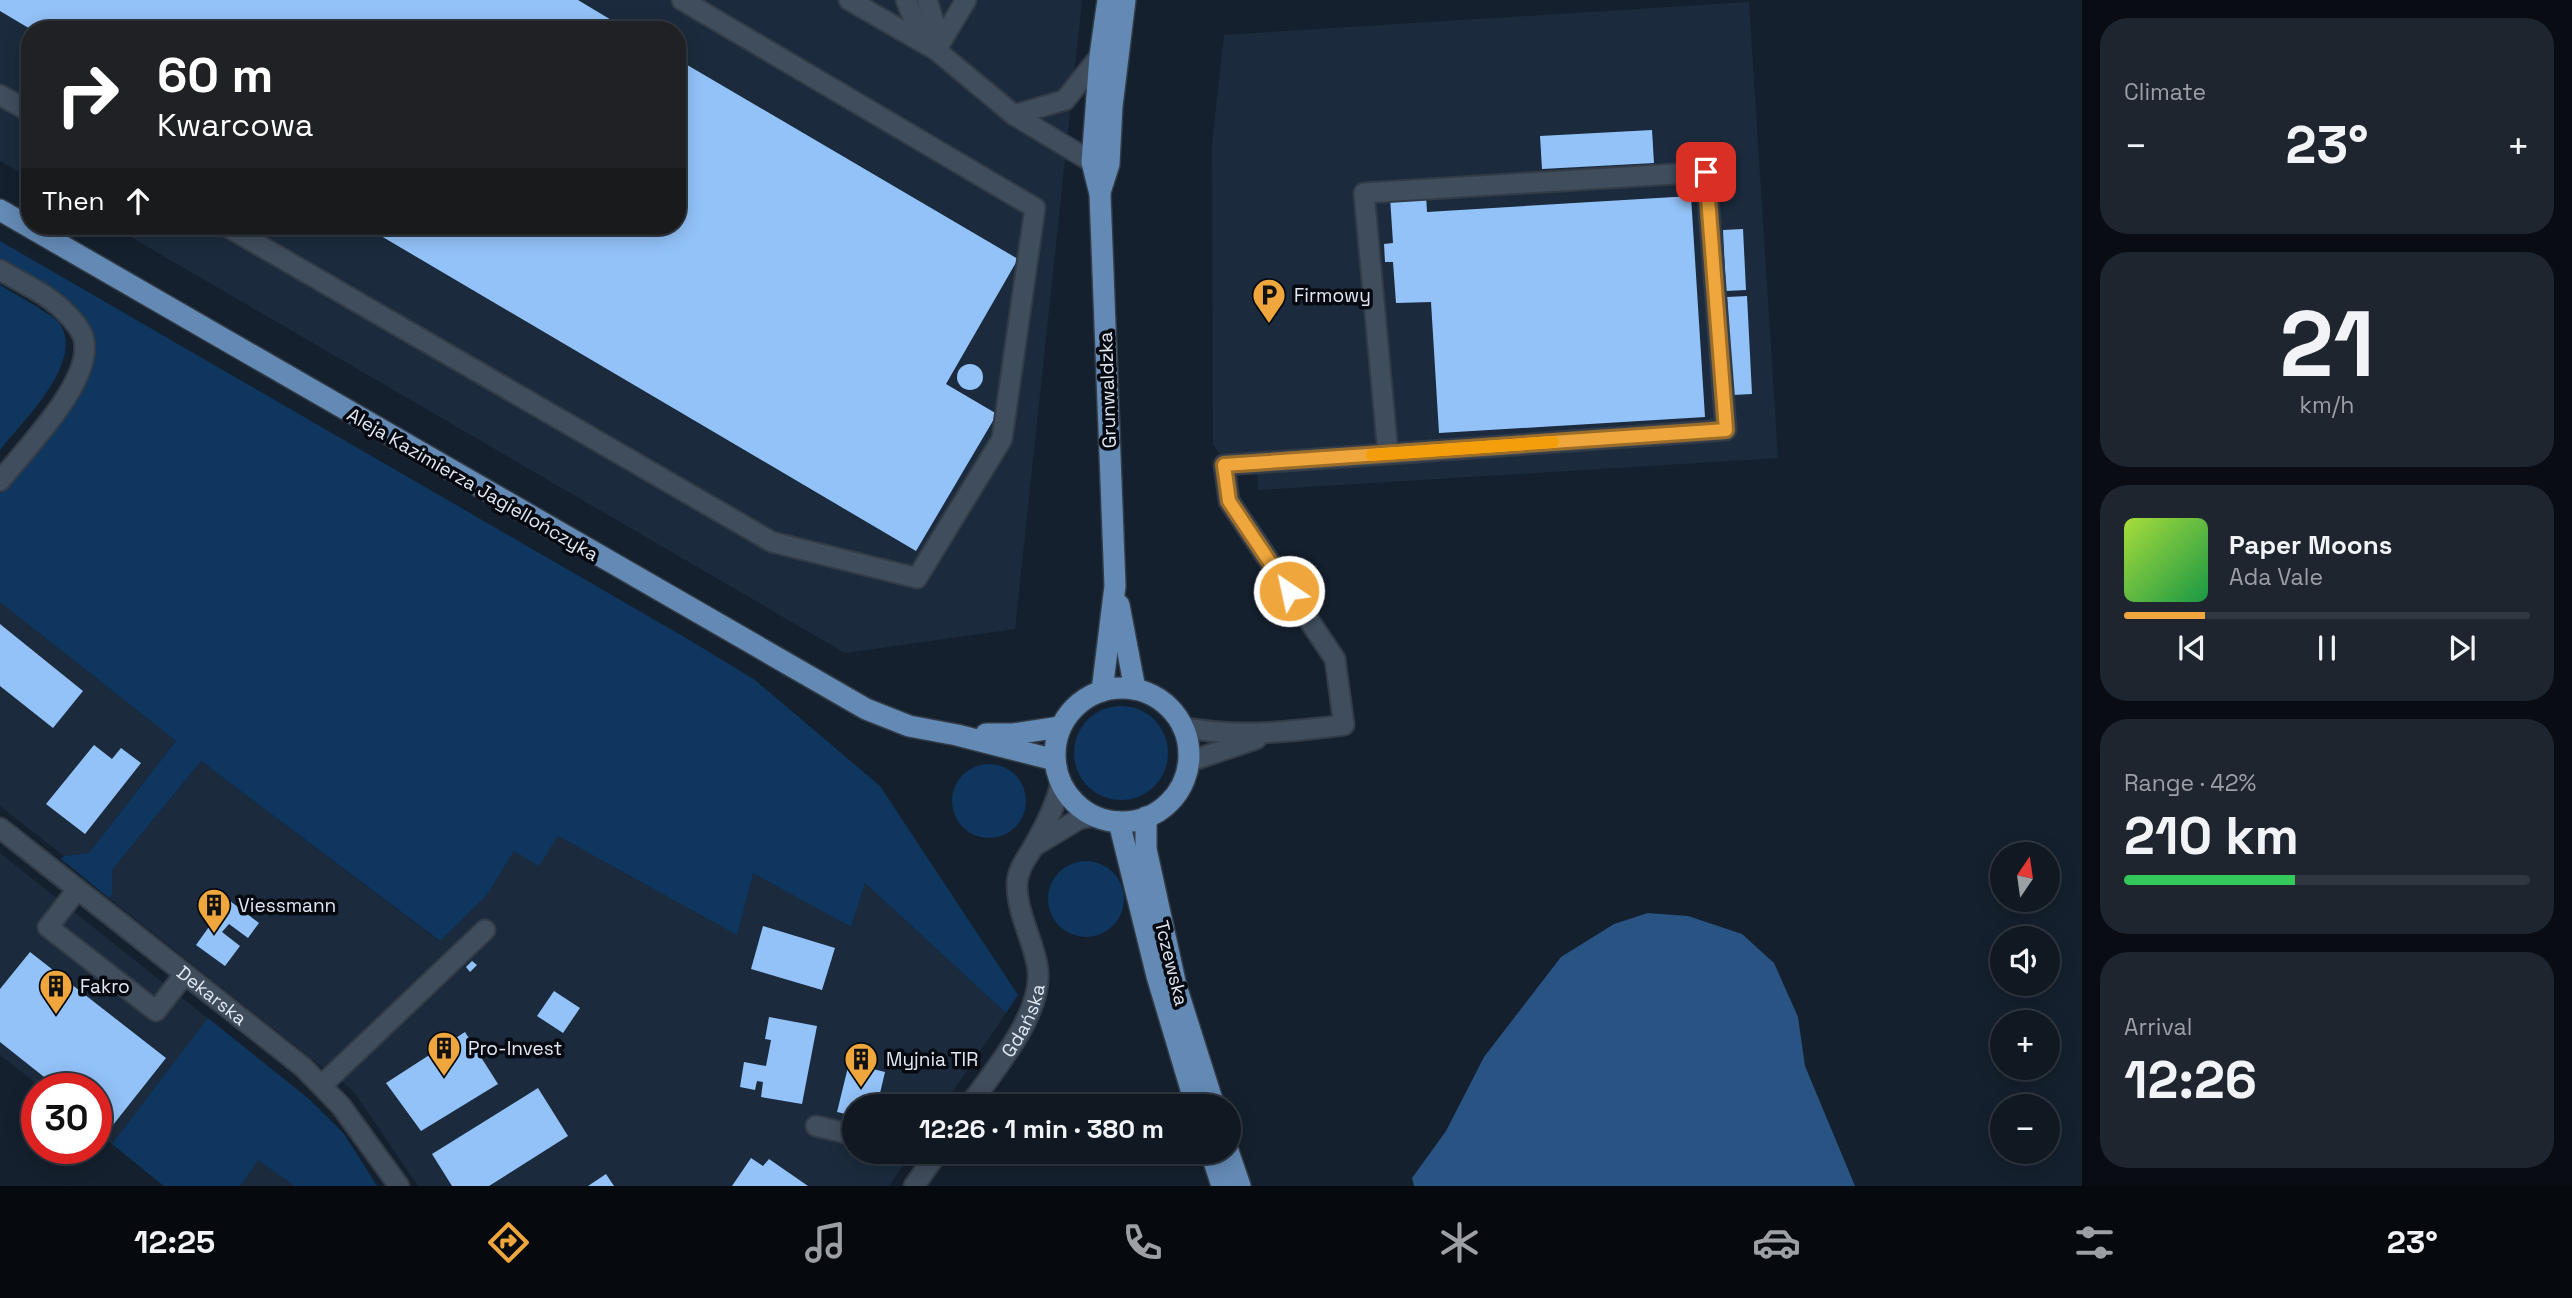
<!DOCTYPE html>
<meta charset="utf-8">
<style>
body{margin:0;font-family:"Space Grotesk",sans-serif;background:#1e252f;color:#f1f3f6;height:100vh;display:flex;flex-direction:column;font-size:26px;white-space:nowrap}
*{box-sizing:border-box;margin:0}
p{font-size:23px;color:#9ca0a5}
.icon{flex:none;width:38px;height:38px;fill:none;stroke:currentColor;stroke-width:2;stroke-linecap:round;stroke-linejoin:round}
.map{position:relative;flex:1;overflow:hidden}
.panel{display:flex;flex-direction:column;gap:18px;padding:18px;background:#090d13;width:490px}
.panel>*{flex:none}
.hud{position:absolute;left:21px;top:21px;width:665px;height:214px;border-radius:28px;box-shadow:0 4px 18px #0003,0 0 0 2px #303740;background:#202124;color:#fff;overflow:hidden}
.needle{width:46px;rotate:13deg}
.buttons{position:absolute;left:1990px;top:842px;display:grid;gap:14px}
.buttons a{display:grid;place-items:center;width:70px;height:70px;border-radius:50%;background:#101822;box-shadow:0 4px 18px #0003,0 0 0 2px #303740;font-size:35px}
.speed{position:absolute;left:21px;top:1073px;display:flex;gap:14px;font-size:35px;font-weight:700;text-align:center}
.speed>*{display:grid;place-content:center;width:91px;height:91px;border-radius:50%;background:#101822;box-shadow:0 4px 18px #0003,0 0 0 2px #303740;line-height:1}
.speed .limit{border:10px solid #d22;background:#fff;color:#111}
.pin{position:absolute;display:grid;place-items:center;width:60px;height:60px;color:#fff;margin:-30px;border-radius:14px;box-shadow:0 4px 10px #0006}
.me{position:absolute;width:77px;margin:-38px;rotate:326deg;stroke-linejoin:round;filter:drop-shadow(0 0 5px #0008)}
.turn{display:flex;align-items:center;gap:24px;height:147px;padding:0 21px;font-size:32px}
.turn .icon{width:91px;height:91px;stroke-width:2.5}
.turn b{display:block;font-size:49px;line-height:60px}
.then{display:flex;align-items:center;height:66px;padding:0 21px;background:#0003;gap:14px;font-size:26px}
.big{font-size:52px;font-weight:700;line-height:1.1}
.panel .widget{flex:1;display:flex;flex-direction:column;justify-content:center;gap:10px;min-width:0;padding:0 24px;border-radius:28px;background:#1e252f}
.panel .dial{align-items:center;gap:0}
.dial b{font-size:91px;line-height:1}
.song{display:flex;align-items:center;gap:21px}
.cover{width:84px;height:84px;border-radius:10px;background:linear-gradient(135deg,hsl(80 70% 55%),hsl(140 70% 35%))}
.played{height:7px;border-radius:4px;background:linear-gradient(90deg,#efa73d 20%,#303740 20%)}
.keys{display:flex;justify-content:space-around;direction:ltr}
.heat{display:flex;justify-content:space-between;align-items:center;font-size:38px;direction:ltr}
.charge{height:10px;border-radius:5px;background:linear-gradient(90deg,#34c759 42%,#303740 0)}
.trip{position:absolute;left:842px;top:1094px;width:399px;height:70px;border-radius:35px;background:#101822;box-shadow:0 4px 18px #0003,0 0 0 2px #303740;font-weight:700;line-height:70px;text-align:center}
.tab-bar{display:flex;height:112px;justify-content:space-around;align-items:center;background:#060a0e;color:#9ca0a5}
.tab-bar .icon{width:49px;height:49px}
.tab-bar .active{color:#efa73d}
.tab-bar b{font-size:32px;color:#f1f3f6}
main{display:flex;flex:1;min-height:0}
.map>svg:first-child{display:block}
.built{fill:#1b2b3d}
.green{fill:#0e365f}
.water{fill:#285382}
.building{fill:#93c2f8}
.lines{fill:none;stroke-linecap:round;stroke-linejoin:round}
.minor-casing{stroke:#333b46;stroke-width:23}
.major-casing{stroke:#333b46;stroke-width:24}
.minor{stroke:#404d5c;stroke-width:19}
.major{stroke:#638ab5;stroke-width:21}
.route-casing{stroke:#9b6d28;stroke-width:18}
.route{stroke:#efa73d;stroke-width:12}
.slow{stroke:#f59e0b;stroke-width:12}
.labels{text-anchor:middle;stroke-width:7;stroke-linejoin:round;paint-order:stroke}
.poi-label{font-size:19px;fill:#e1e8f2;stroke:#060a10;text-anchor:start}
.street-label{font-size:19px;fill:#e1e8f2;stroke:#060a10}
</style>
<main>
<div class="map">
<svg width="2082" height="1186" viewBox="0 0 2082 1186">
<rect width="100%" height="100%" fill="#15202e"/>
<g class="built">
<path d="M0,0H1082L1015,629L845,653L112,226H677V30H30V178L0,161Z"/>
<path d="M1749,2L1778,458L1258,490L1256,455H1248V452L1219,453L1213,444L1212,146L1224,35Z"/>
<path d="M0,602L176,741L89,853L64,856L0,806Z"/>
<path d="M201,761L439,941L486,896L514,851L558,836L736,934L752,872L851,927L865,883L1006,1013L943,1106H854V1152H912L889,1186H418L357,1096L329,1069L322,1067L109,898L112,895V870Z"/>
<path d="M0,853L309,1099L344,1134L377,1186H164L96,1131V1088H42L0,1055Z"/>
</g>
<g class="green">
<path d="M0,241L686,638L755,680L880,786L1018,995L1006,1013L865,883L851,927L753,873L737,935L558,836L539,866L514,851L486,896L440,941L201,761L112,870V895L109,898L61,859L64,856L89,853L176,741L0,602V494L79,395L93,368L96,351L89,327L72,305L0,260Z"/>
<path d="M0,285C12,293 53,314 60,324C85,362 22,422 0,450Z"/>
<circle cx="1121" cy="753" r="47"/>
<circle cx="989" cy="801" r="37"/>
<circle cx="1086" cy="899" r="38"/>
<path d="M208,1018L309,1099L344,1134L377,1186H295L258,1160L240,1186H164L112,1144Z"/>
</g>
<path class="water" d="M1648,913L1688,916L1742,934L1774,963L1798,1017L1805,1066L1855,1186H1414L1412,1178L1446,1131L1484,1057L1561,957L1614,924Z"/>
<g class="building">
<path d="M0,0H578L628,30H32L0,11Z"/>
<path d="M677,59L1018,259L946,384L997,414L916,551L364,226H677Z"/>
<path d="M1652,130L1654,163L1542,169L1540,136Z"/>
<path d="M1426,195L1427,212L1691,196L1705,417L1439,433L1431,302L1396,303L1393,262H1385L1384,244L1393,243L1390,197Z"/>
<path d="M1743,229L1746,290L1726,291L1723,230Z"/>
<path d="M1747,296L1752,394L1733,395L1727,297Z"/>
<circle cx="970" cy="377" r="13"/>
<path d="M0,624L83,691L53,728L0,686Z"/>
<path d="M94,745L112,759L121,748L141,763L85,834L46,804Z"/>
<path d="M230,901L259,923L248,938L229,924L222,932L240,946L225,966L196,945L211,924L217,928L223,920L218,916Z"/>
<path d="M763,926L835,948L822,990L751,969Z"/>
<path d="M30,952L166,1058L109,1130L96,1119V1088H58L0,1042V989Z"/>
<path d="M472,961L477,965L470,972L466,967Z"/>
<path d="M554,991L580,1008L563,1033L537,1016Z"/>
<path d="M769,1017L817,1026L802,1104L761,1097L763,1082L757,1081L755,1090L740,1087L744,1062L766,1066L771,1040L765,1039Z"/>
<path d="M465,1032L498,1084L421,1131L386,1083Z"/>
<path d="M849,1063L885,1072L877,1106H854V1116L837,1112Z"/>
<path d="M538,1088L568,1136L489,1186H452L432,1154Z"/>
<path d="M751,1158L763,1166L769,1159L808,1186H732Z"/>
<path d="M606,1174L614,1186H588Z"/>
</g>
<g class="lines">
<defs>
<g id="minor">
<path d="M849,0L936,50L1014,115L1092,162"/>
<path d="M906,0L915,23L931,44"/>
<path d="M927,0L936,29V50"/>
<path d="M936,50L966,0"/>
<path d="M0,95L30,112"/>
<path d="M1014,115L1065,100L1100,56"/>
<path d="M226,226L772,542L917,578L1002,439L1035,208L682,0"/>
<path d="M0,270C22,283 50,295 67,314C73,320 80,329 83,336C97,378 25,449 0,481"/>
<path d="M1182,727C1238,738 1288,732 1344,725L1335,659L1229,501L1224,465L1388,454L1364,193L1706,172L1726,430L1388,454"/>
<path d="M1188,762L1256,739"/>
<path id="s1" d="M0,828L303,1067L341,1106L399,1186"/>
<path d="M1036,845L1079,819L1095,816"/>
<path d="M77,890L48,927L156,1011L184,975"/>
<path d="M322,1085L485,930"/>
<path id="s2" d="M969,1106C994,1070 1047,1010 1037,964C1032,938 1017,912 1017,885C1017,868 1029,856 1036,842C1047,823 1056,804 1061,783"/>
<path d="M816,1126L854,1135"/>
<path d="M914,1186L938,1152"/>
</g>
<g id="major">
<path d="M1100,192L1109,164L1112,106L1125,0"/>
<path d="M0,210L866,709L909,726L957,735L1055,760"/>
<path d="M1119,605L1135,689"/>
<circle cx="1122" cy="755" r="67"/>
<path d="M1102,691L1115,586L1100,194L1092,162L1100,56L1108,0"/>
<path d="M986,734H1013L1060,727"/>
<path d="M1146,817V849L1176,986L1214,1106"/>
<path d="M1119,822L1157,976L1196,1106"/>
<path d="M1228,1151L1240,1186"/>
<path d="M1211,1152L1222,1186"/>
</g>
</defs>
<use href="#minor" class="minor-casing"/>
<use href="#major" class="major-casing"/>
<use href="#minor" class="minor"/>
<use href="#major" class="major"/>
</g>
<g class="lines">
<defs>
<path id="route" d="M1289,591L1229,501L1224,465L1726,430L1706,172"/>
</defs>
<use href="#route" class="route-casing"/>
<use href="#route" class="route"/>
<path class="slow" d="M1372,455L1553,442"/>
</g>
<defs>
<symbol id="parking-pin" viewBox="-11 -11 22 30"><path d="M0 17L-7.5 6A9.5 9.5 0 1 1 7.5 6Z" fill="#efa73d" stroke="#060a10"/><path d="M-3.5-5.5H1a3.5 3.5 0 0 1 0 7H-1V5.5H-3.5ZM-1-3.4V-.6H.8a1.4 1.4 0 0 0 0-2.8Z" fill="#111"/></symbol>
<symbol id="building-pin" viewBox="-11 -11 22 30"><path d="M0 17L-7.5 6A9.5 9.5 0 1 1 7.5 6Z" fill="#efa73d" stroke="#060a10"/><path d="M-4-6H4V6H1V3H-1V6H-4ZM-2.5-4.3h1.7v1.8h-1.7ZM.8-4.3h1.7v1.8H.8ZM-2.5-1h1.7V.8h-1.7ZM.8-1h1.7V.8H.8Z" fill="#111"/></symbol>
</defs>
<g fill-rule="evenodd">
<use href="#parking-pin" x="1250" y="276" width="38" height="52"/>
<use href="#building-pin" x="195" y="886" width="38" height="52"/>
<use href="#building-pin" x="37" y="967" width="38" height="52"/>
<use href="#building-pin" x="425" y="1029" width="38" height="52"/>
<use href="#building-pin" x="842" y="1040" width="38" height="52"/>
</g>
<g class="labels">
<g class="poi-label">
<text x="1294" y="302">Firmowy</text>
<text x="238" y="912">Viessmann</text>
<text x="80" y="993">Fakro</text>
<text x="468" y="1055">Pro-Invest</text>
<text x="886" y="1066">Myjnia TIR</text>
</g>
<g class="street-label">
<text transform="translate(1107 390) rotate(-92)" y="7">Grunwaldzka</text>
<text transform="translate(473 484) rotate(30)" y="7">Aleja Kazimierza Jagiellończyka</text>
<text transform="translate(1172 963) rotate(76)" y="7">Tczewska</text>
<text dy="7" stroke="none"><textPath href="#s1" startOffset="270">Dekarska</textPath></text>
<text dy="7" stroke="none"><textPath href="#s2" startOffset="102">Gdańska</textPath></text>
</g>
</g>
</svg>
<div class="buttons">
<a><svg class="needle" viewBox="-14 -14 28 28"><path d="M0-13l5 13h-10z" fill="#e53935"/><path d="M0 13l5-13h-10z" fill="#9ca0a5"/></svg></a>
<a><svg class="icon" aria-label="sound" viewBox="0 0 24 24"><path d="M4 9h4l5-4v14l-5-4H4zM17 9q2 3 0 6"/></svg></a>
<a>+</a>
<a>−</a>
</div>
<div class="speed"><div class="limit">30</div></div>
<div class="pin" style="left:1706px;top:172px;background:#d93025"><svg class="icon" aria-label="arrive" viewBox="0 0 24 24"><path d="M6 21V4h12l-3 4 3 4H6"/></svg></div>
<svg class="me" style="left:1289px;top:591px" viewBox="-20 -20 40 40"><circle r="17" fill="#efa73d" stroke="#fff" stroke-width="3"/><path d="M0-11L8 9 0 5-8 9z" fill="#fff"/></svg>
<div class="trip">12:26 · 1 min · 380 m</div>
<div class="hud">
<div class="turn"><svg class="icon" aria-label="right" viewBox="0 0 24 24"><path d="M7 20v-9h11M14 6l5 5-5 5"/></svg><div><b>60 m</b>Kwarcowa</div></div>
<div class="then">Then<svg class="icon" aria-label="ahead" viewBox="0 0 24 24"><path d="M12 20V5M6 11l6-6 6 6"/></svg></div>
</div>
</div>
<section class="panel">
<div class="widget"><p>Climate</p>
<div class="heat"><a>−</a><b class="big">23°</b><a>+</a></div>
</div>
<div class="widget dial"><b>21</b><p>km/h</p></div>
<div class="widget">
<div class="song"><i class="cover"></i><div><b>Paper Moons</b><p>Ada Vale</p></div></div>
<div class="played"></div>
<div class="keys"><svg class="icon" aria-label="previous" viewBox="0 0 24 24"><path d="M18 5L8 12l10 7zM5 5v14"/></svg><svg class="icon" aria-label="pause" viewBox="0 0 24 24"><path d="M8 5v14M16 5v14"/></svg><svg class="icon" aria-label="next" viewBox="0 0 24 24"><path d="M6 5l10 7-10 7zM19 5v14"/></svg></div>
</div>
<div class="widget"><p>Range · 42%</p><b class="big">210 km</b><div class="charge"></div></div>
<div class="widget"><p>Arrival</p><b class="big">12:26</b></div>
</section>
</main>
<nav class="tab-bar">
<b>12:25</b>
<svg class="icon active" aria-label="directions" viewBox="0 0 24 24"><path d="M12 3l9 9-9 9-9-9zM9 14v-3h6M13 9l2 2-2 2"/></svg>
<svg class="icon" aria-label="music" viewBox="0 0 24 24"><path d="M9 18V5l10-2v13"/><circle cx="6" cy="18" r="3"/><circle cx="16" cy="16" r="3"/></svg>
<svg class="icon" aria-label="phone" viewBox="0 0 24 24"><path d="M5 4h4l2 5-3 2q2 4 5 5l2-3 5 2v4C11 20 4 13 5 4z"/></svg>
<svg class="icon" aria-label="climate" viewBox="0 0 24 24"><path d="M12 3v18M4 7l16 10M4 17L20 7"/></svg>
<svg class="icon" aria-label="car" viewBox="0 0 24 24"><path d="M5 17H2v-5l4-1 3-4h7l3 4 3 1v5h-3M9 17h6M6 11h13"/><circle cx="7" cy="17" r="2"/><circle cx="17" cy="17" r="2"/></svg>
<svg class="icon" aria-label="filters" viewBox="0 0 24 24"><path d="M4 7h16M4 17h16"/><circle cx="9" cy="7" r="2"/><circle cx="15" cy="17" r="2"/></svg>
<b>23°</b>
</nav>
